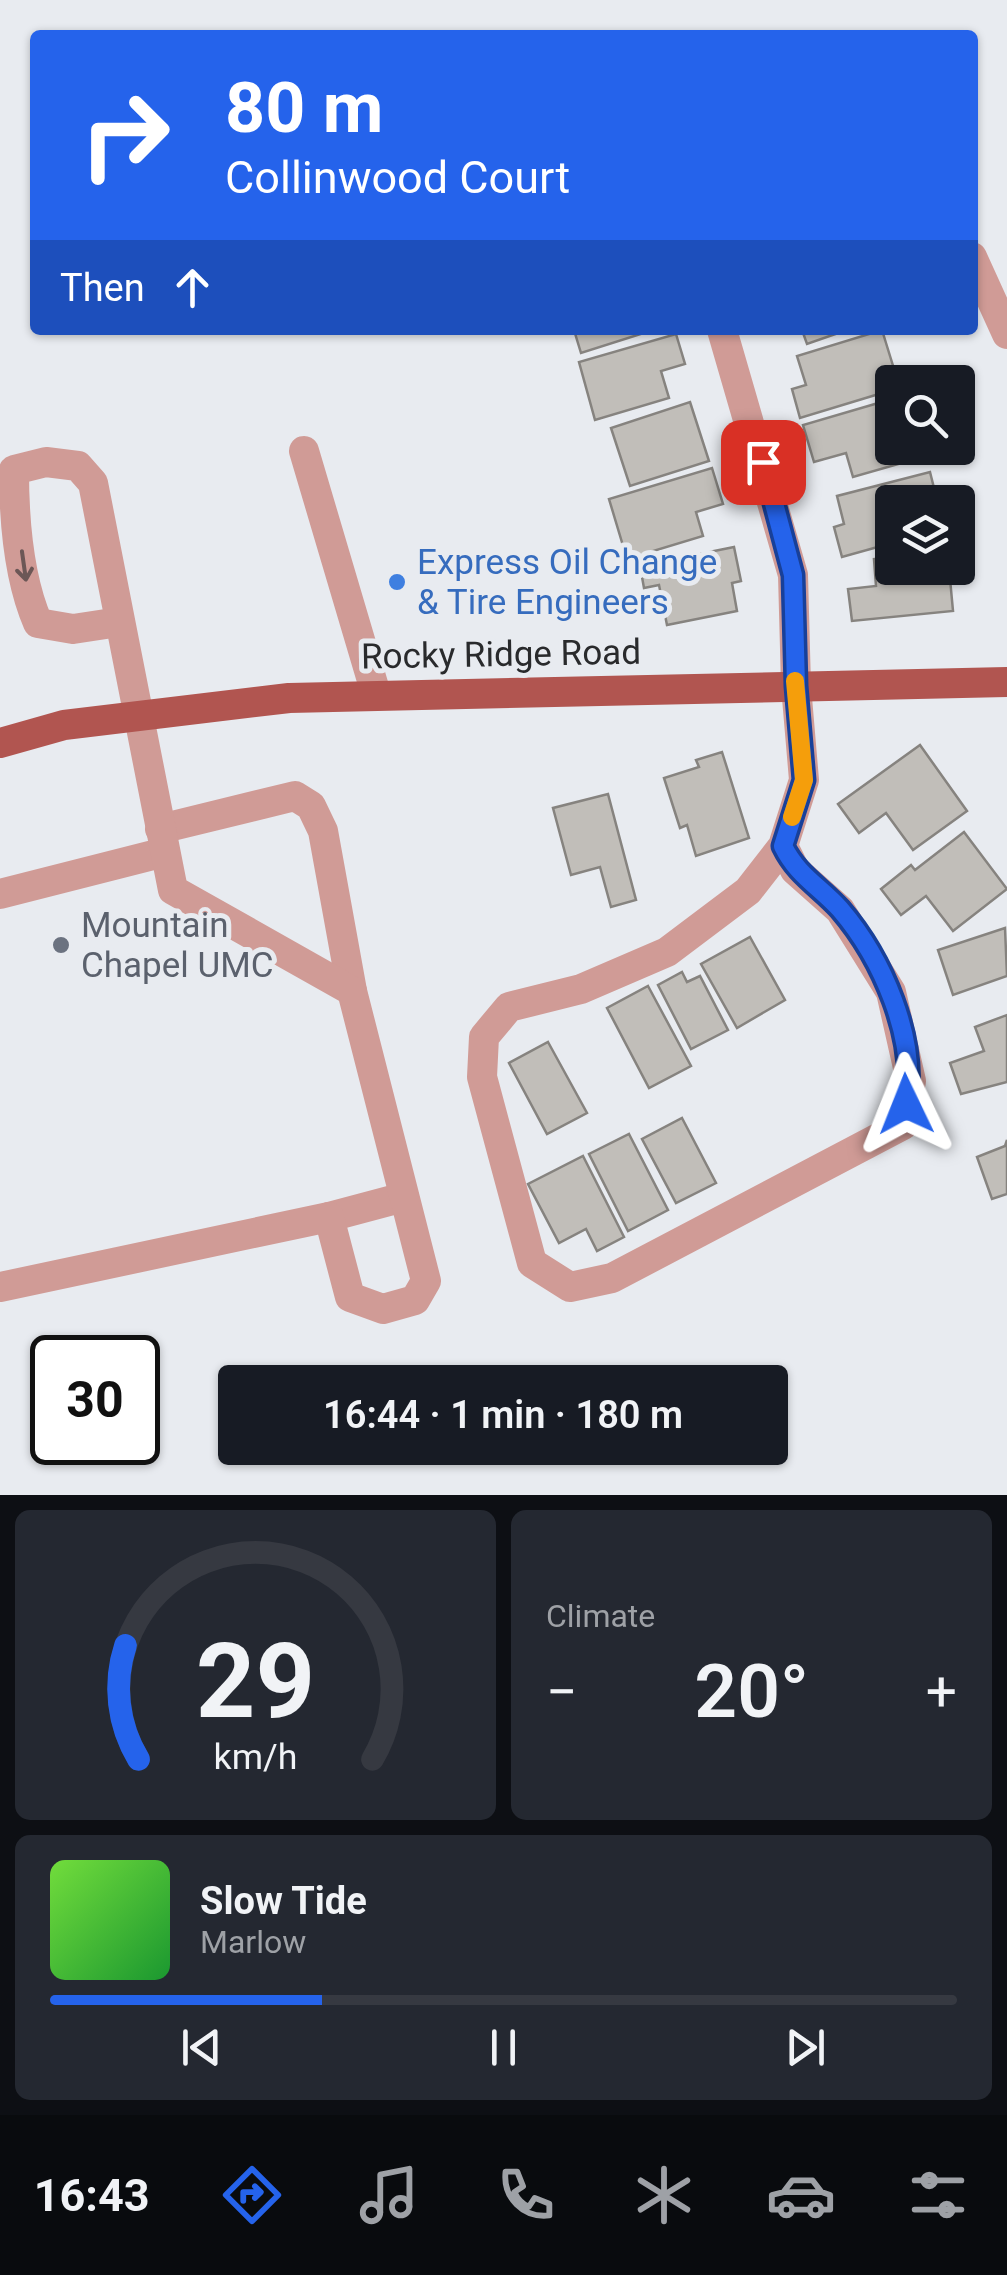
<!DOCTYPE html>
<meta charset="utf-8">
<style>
body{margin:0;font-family:Roboto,sans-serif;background:#242831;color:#f1f3f6;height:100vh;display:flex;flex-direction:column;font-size:38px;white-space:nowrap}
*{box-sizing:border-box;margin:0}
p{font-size:32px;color:#9ea1a6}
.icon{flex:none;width:55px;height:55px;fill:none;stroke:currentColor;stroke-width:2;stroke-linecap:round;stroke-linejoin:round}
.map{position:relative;height:1495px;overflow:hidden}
.drawer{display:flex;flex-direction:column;gap:15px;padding:15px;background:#0d0f14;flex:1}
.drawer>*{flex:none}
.guide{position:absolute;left:30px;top:30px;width:948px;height:305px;border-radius:10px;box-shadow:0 2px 8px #0004;background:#2563eb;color:#fff;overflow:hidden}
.buttons{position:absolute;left:875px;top:365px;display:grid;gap:20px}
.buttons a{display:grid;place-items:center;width:100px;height:100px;border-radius:10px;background:#171b24;box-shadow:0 2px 8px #0004;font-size:50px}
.speed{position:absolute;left:30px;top:1335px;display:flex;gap:20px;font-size:50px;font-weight:700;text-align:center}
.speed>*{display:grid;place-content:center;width:130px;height:130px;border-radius:50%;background:#171b24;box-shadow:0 2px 8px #0004;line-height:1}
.speed .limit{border:5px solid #111;border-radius:15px;background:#fff;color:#111}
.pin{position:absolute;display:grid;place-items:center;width:85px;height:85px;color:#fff;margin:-42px;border-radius:20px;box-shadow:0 5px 15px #0006}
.me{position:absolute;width:110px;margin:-55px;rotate:358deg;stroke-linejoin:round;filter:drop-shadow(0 0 8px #0008)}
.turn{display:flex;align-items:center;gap:35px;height:210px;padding:0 30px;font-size:45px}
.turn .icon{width:130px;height:130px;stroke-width:2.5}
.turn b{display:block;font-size:70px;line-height:85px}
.then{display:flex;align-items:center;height:95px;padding:0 30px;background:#0003;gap:20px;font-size:38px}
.big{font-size:75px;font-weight:600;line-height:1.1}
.drawer .widget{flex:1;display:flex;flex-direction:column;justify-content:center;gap:15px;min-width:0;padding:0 35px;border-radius:15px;background:#242831}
.drawer .dial{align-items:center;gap:0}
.dial svg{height:260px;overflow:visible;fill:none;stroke:#363941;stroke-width:7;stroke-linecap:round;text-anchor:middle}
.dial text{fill:#f1f3f6;stroke:none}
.song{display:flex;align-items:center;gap:30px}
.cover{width:120px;height:120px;border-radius:15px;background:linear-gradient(135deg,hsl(100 70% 55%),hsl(130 70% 35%))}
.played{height:10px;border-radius:5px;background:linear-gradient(90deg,#2563eb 30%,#363941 30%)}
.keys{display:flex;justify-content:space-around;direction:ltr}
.heat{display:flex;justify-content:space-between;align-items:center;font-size:55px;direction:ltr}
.drawer .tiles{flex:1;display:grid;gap:15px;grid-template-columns:1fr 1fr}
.widget:last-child{grid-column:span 2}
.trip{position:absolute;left:218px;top:1365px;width:570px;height:100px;border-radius:10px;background:#171b24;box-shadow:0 2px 8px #0004;font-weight:600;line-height:100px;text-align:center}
.tabs{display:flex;height:160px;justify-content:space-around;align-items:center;background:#090b0e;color:#9ea1a6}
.tabs .icon{width:70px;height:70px}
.tabs .current{color:#2563eb}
.tabs b{font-size:45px;color:#f1f3f6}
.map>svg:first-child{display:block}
.building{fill:#c1beb9;stroke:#86837f;stroke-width:2.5}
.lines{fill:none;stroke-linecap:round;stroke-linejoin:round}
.minor{stroke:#d09b96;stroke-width:30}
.major{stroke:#b15550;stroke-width:30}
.oneway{stroke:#6c5756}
.route-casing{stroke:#184099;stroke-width:25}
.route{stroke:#2563eb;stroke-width:18}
.slow{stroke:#f59e0b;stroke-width:18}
.shop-dot{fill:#3f7fe0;stroke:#e8ebf0;stroke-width:4}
.worship-dot{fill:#6b7280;stroke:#e8ebf0;stroke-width:4}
.labels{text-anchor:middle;stroke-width:10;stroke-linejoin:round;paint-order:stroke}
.shop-label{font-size:35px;fill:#366cbe;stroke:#e8ebf0;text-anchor:start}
.street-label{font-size:35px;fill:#292a2c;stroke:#e8ebf0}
.worship-label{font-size:35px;fill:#5b616d;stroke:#e8ebf0;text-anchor:start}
</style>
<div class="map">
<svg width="1007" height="1495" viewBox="0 0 1007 1495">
<rect width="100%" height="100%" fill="#e8ebf0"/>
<g class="building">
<path d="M574,330H643L644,333L581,353Z"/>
<path d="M802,330H847L807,344Z"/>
<path d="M882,330L898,382H892V390L800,418L792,389L806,385L797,356Z"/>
<path d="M676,334L685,364L661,371L669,398L595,420L579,362Z"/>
<path d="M892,399V448H912L916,459L853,477L846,453L814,462L803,425Z"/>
<path d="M690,402L709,461L630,486L611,428Z"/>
<path d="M712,468L723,504L696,512L703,536L627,559L609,499Z"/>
<path d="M930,472L936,496L892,502V543L842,557L834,527L844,524L837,496Z"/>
<path d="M734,547L741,581L732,583L737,611L667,625L659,585L644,588L640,566Z"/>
<path d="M892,557V568H949L953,611L852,621L848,589L876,586L874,559Z"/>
<path d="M920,745L967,811L913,850L886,813L859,833L838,804Z"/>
<path d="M722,752L749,838L696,856L687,825L680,828L664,778L699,767L696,760Z"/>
<path d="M608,794L636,900L611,907L600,867L571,875L553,808Z"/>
<path d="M964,832L1007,889L953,931L926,896L901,915L881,889L911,865L915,870Z"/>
<path d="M1005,928L1007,976L953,995L938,950Z"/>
<path d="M750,937L785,1000L737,1028L701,964Z"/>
<path d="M682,972L687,982L700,976L728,1030L691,1049L658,985Z"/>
<path d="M648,986L691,1066L649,1088L607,1008Z"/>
<path d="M1007,1015V1082L961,1094L950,1063L984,1051L975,1027Z"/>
<path d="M548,1042L587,1113L547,1134L509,1063Z"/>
<path d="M682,1118L716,1183L676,1203L642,1139Z"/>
<path d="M629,1134L668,1210L628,1231L589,1154Z"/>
<path d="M1007,1140V1194L992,1199L977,1157L1005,1146Z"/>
<path d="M583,1156L624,1237L597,1251L586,1229L559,1243L528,1184Z"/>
</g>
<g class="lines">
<g class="minor">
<path d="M972,257L1007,334"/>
<path d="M722,330L793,575L796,686L804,780L783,846L795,870L840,910L891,992L911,1081L903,1125L612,1278L570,1287L532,1263L482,1077L484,1037L509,1007L581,989L667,952L748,891L783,846"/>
<path d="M304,451L376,694"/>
<path d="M160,829L295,796L311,806L323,831L352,991"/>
<path d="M0,894L165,852"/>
<path d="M329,1217L404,1197"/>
<path d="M0,1287L329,1217L350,1297L383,1309L415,1300L426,1281L352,991L173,890L93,483L78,466L46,462L14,470C14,519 18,577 38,623L73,629L119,622"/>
</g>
<path class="major" d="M0,743L64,725L289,698L1007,682"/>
</g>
<defs><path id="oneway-shaft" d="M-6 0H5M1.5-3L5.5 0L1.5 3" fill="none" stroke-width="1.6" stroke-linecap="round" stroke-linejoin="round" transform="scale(2.5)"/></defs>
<use class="oneway" href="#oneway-shaft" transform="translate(24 566) rotate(82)"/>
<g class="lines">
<defs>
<path id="route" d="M763,462L793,575L796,686L804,780L783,846C797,875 819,886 840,909C882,958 918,1039 906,1104"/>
</defs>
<use href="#route" class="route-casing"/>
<use href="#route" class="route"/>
<path class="slow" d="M792,817L804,780L795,681"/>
</g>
<circle class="shop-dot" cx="397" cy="582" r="10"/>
<circle class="worship-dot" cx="61" cy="945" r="10"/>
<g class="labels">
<g class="shop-label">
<text x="417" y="574">Express Oil Change<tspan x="417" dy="40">&amp; Tire Engineers</tspan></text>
</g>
<g class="street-label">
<text transform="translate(501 654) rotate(-1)" y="12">Rocky Ridge Road</text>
</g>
<g class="worship-label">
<text x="81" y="937">Mountain<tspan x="81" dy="40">Chapel UMC</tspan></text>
</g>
</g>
</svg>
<div class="buttons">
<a><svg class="icon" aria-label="search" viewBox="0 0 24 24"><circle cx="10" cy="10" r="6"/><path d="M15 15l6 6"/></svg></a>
<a><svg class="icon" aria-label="layers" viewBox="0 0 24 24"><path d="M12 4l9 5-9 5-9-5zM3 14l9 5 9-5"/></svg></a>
</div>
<div class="speed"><div class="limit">30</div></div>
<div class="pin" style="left:763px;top:462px;background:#d93025"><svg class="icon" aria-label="arrive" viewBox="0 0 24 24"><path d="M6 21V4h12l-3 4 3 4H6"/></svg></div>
<svg class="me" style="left:906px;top:1104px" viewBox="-20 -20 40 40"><path d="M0-17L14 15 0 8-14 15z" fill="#2563eb" stroke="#fff" stroke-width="4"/></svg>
<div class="trip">16:44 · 1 min · 180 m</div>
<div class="guide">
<div class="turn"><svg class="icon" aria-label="right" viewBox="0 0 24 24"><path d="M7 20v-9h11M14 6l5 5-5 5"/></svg><div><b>80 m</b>Collinwood Court</div></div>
<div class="then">Then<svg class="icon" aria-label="ahead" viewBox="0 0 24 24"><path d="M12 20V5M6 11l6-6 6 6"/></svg></div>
</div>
</div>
<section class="drawer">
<div class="tiles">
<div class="widget dial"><svg viewBox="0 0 100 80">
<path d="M14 69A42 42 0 1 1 86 69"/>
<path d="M14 69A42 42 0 0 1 10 34" stroke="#2563eb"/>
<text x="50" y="56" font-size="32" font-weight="700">29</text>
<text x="50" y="72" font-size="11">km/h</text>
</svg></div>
<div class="widget"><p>Climate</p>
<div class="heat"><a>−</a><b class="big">20°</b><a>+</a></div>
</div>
<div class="widget">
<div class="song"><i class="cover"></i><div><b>Slow Tide</b><p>Marlow</p></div></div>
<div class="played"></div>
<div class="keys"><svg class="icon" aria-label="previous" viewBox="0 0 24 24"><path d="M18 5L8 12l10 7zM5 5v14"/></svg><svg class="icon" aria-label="pause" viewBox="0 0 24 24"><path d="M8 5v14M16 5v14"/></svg><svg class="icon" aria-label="next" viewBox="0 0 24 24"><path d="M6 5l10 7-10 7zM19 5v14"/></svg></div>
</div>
</div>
</section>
<nav class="tabs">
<b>16:43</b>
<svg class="icon current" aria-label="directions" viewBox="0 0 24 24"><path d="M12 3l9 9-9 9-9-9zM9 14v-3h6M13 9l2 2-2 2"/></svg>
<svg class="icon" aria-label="music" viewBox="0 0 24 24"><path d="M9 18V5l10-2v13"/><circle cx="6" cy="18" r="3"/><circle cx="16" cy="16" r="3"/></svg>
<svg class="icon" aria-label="phone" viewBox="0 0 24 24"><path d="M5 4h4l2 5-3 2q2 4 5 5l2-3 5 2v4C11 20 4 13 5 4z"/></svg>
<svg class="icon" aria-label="climate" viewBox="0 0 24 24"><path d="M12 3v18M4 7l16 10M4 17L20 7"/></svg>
<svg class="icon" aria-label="car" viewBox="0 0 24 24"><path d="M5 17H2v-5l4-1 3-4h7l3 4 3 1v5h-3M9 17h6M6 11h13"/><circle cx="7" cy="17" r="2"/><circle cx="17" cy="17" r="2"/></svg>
<svg class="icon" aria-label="filters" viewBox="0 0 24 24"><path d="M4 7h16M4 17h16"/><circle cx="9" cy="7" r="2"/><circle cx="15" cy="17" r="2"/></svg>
</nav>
